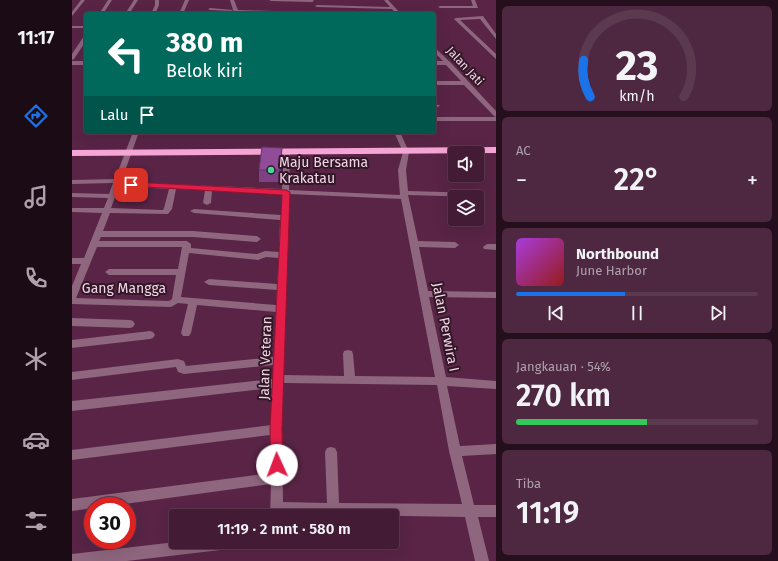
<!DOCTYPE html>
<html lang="id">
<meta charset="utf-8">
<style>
body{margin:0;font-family:"Fira Sans",sans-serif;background:#4d2840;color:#f1f3f6;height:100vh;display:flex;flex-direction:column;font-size:15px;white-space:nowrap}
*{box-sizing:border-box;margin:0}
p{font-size:13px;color:#afa1ac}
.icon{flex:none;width:22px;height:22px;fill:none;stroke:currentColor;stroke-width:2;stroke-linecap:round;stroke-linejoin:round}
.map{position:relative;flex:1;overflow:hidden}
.side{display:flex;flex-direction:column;gap:6px;padding:6px;background:#250f1d;width:282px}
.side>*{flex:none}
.guide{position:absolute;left:12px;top:12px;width:352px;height:122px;border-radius:4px;box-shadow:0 4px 16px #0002,0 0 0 1px #5b394f;background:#00695c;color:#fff;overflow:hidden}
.controls{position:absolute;left:376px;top:146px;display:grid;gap:8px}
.controls a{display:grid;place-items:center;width:36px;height:36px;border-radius:4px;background:#431b34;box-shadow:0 4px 16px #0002,0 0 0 1px #5b394f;font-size:20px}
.speed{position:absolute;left:12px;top:497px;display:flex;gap:8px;font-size:20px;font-weight:700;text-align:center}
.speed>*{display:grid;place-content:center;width:52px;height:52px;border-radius:50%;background:#431b34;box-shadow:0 4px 16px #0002,0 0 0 1px #5b394f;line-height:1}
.speed .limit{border:6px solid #d22;background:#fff;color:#111}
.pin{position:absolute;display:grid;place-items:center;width:34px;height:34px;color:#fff;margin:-17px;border-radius:8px;box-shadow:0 2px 6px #0006}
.me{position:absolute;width:44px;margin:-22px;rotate:358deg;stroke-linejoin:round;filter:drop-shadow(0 0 3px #0008)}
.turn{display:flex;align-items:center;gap:14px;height:84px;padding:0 16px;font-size:18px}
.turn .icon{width:52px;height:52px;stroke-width:2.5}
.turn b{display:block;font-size:28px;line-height:34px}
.then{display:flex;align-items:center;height:38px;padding:0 16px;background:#0003;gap:8px;font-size:15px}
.big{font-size:30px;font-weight:600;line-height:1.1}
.side .tile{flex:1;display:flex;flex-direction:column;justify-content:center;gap:6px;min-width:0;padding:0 14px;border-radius:6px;background:#4d2840}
.side .dial{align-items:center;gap:0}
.dial svg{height:104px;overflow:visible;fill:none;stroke:#5b394f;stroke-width:7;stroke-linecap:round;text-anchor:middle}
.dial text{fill:#f1f3f6;stroke:none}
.song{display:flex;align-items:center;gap:12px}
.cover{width:48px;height:48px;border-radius:6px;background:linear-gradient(135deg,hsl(280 70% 55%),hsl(0 70% 35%))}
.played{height:4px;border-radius:2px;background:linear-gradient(90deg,#1a73e8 45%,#5b394f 45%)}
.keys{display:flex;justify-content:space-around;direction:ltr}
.heat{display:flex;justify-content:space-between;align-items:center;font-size:22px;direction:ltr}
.charge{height:6px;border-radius:3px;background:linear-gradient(90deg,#34c759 54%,#5b394f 0)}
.trip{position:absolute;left:97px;top:509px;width:230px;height:40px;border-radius:4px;background:#431b34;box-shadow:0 4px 16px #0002,0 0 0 1px #5b394f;font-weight:600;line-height:40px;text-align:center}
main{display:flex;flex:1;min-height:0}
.tab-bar{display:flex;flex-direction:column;width:72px;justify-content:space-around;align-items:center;background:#1b0b15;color:#afa1ac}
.tab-bar .icon{width:28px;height:28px}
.tab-bar .on{color:#1a73e8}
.tab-bar b{font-size:18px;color:#f1f3f6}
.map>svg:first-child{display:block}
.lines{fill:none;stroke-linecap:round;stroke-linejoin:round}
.minor{fill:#8e667e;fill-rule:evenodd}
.highway{fill:#f6a6d6;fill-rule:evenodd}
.wall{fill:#7d4184}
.shaded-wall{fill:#66356b}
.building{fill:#914c99;stroke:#66356b}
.route{fill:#e11d48;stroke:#92132f}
.poi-dot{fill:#48d49d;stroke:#301827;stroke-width:1.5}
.labels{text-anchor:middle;stroke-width:4;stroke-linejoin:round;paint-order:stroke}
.far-street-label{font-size:12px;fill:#f5d3e6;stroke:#301827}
.poi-label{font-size:14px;fill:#f5d3e6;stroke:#301827;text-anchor:start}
.street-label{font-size:14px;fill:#f5d3e6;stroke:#301827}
</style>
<main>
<nav class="tab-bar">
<b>11:17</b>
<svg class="icon on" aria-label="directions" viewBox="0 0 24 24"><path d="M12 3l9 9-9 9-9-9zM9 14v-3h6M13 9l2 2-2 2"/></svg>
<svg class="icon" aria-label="music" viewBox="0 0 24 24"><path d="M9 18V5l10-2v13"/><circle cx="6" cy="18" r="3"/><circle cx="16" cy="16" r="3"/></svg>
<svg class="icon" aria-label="phone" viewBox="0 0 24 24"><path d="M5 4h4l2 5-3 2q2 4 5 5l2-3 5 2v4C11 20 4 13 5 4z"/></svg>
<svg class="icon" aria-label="climate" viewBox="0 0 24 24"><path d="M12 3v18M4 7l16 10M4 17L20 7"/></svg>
<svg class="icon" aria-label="car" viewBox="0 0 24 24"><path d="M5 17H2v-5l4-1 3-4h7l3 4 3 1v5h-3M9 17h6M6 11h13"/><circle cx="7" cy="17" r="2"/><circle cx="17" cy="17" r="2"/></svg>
<svg class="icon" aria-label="filters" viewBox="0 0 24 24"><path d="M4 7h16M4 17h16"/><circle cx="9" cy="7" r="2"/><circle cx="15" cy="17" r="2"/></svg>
</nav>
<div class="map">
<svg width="424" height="561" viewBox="0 0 424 561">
<rect width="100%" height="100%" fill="#592446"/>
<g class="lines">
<g class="minor">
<path d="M9,0H13L0,16V12Z"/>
<path d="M36,0H40L31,14H27Z"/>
<path d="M62,0H66L57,14H53Z"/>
<path d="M83,0H87V5L83,14H79L83,5Z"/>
<path d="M113,0H117L111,14H107Z"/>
<path d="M158,0H162L166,10L249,12L251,13L167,12V14H163L161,10L159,11L138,10L136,9L138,8L161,10Z"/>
<path d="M197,0H241L242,1L240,2L199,1Z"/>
<path d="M312,0H316L329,14H324L320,9L245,7L243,6L245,5L318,7Z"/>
<path d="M399,0H403L406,8H368L366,7L368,6H401Z"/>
<path d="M411,16L424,34V39L408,19L388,20L424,54V59L382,19L384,18Z"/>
<rect x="0" y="26" width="14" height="2"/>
<path d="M14,35V41L2,59L0,60V54L12,36Z"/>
<path d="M362,47L378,62L424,111V117L422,116L392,85H362V81H389L374,65H362V61H371L362,52Z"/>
<rect x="0" y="61" width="14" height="4"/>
<path d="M362,104L367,105L368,106L362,108Z"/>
<rect x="362" y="117" width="62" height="4"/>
<path d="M61,132H67L49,182L210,189L212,153L215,151L218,153L217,190L328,195L326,170L331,152L322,132H328L337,152L334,170L336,191L406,193L407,195L404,197L336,195L346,241L383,242L387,245L383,248L347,247L356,291L424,292V298L357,297L374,377L424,381V389L375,386L388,446L424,444V454L390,456L402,505H424V517H406L417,561H403L393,517L210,514V516H198L199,484L38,506H21V508L0,511V499L199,473L198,435L0,460V450L199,425L200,388L0,411V401L201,379V365L112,374L106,372L104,367L0,380V372L106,359L112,361L114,366L202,357L204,312L125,305L119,333L117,336H111L109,333L116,304L106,303L99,307L0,304V286L9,264H0V258H12L30,213L0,212V208H32L36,198L0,197V193L37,194L41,183L0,184V180L43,179ZM47,186L97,189L92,208L91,210L39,208ZM104,189L133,190L131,203L135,205L139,203L140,191L210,194L209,215L122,209L118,211L122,213L208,220L207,252L193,251L185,254L119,248V244L115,241H27L29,237H121L185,242L189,239L185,236L121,231H31L38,213L96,214L100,209ZM217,194L329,199L363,377L283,376L281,354L280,351L276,350L272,351L271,354L272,376L211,375ZM25,247H110L106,269H37L33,272L37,275H104L100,299L97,301L4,298ZM117,253L186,260L194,257L207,258L205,284L137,279L132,282L137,285L205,290L204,305L109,297ZM211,383L365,385L377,451L390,504L267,503L265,452L263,448L259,447L255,448L253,452L255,503L211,502L210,429Z"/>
<path d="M415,244H424V250L412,249L411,247Z"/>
<path d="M0,318L58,320L61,321L63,324L61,327L58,328L0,326Z"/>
<path d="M78,331L81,332L83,335L81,338L78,339L0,348V340Z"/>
<path d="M104,542H164L162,547L157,549L55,561H0V554Z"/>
</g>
<path class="highway" d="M424,147V153L0,156V150Z"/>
</g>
<path class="wall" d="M210,148V159L208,182H187V170Z"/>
<path class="shaded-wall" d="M210,148V159L208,182V170Z"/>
<path class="building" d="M190,147L210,148L208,170H187Z"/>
<path class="route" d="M59,182L214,190L218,192L210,429L211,465L209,469L205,471L201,469L199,465L198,429L210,195L57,186V183Z"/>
<circle class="poi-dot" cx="199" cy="170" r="4"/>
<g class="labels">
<g class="far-street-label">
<text transform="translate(393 66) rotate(47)" y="4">Jalan Jati</text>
</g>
<g class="poi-label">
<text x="207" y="167">Maju Bersama<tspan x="207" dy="16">Krakatau</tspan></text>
</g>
<g class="street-label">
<text x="52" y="293">Gang Mangga</text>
<text transform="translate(374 327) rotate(79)" y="5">Jalan Perwira I</text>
<text transform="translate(193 358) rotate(-88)" y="5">Jalan Veteran</text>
</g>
</g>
</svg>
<div class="controls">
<a><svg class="icon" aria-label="sound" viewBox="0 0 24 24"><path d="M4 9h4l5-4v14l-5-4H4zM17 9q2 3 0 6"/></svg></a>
<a><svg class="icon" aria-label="layers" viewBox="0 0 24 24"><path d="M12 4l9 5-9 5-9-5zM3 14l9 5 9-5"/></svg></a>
</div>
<div class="speed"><div class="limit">30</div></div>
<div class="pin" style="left:59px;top:185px;background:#d93025"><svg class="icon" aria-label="arrive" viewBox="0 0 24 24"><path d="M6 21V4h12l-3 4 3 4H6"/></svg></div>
<svg class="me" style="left:205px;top:465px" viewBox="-20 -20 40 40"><circle r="19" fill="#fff"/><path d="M0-13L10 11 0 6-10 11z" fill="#e11d48"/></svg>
<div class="trip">11:19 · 2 mnt · 580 m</div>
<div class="guide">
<div class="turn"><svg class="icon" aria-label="left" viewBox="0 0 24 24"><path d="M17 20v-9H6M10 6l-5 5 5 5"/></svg><div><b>380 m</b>Belok kiri</div></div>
<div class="then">Lalu<svg class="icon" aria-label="arrive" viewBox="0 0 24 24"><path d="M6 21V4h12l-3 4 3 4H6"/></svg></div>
</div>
</div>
<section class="side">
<div class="tile dial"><svg viewBox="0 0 100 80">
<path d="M14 69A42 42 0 1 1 86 69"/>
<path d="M14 69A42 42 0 0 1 9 41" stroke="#1a73e8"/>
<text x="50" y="56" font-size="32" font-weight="700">23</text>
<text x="50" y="72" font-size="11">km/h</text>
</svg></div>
<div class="tile"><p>AC</p>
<div class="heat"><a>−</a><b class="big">22°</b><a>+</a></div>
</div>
<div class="tile">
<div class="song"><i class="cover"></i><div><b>Northbound</b><p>June Harbor</p></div></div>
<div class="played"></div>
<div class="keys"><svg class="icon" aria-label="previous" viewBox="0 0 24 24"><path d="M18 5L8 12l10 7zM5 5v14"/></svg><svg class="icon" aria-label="pause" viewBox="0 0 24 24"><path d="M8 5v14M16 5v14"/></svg><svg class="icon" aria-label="next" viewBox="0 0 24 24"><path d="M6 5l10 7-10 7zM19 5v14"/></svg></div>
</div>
<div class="tile"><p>Jangkauan · 54%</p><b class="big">270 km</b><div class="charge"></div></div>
<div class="tile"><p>Tiba</p><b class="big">11:19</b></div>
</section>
</main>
